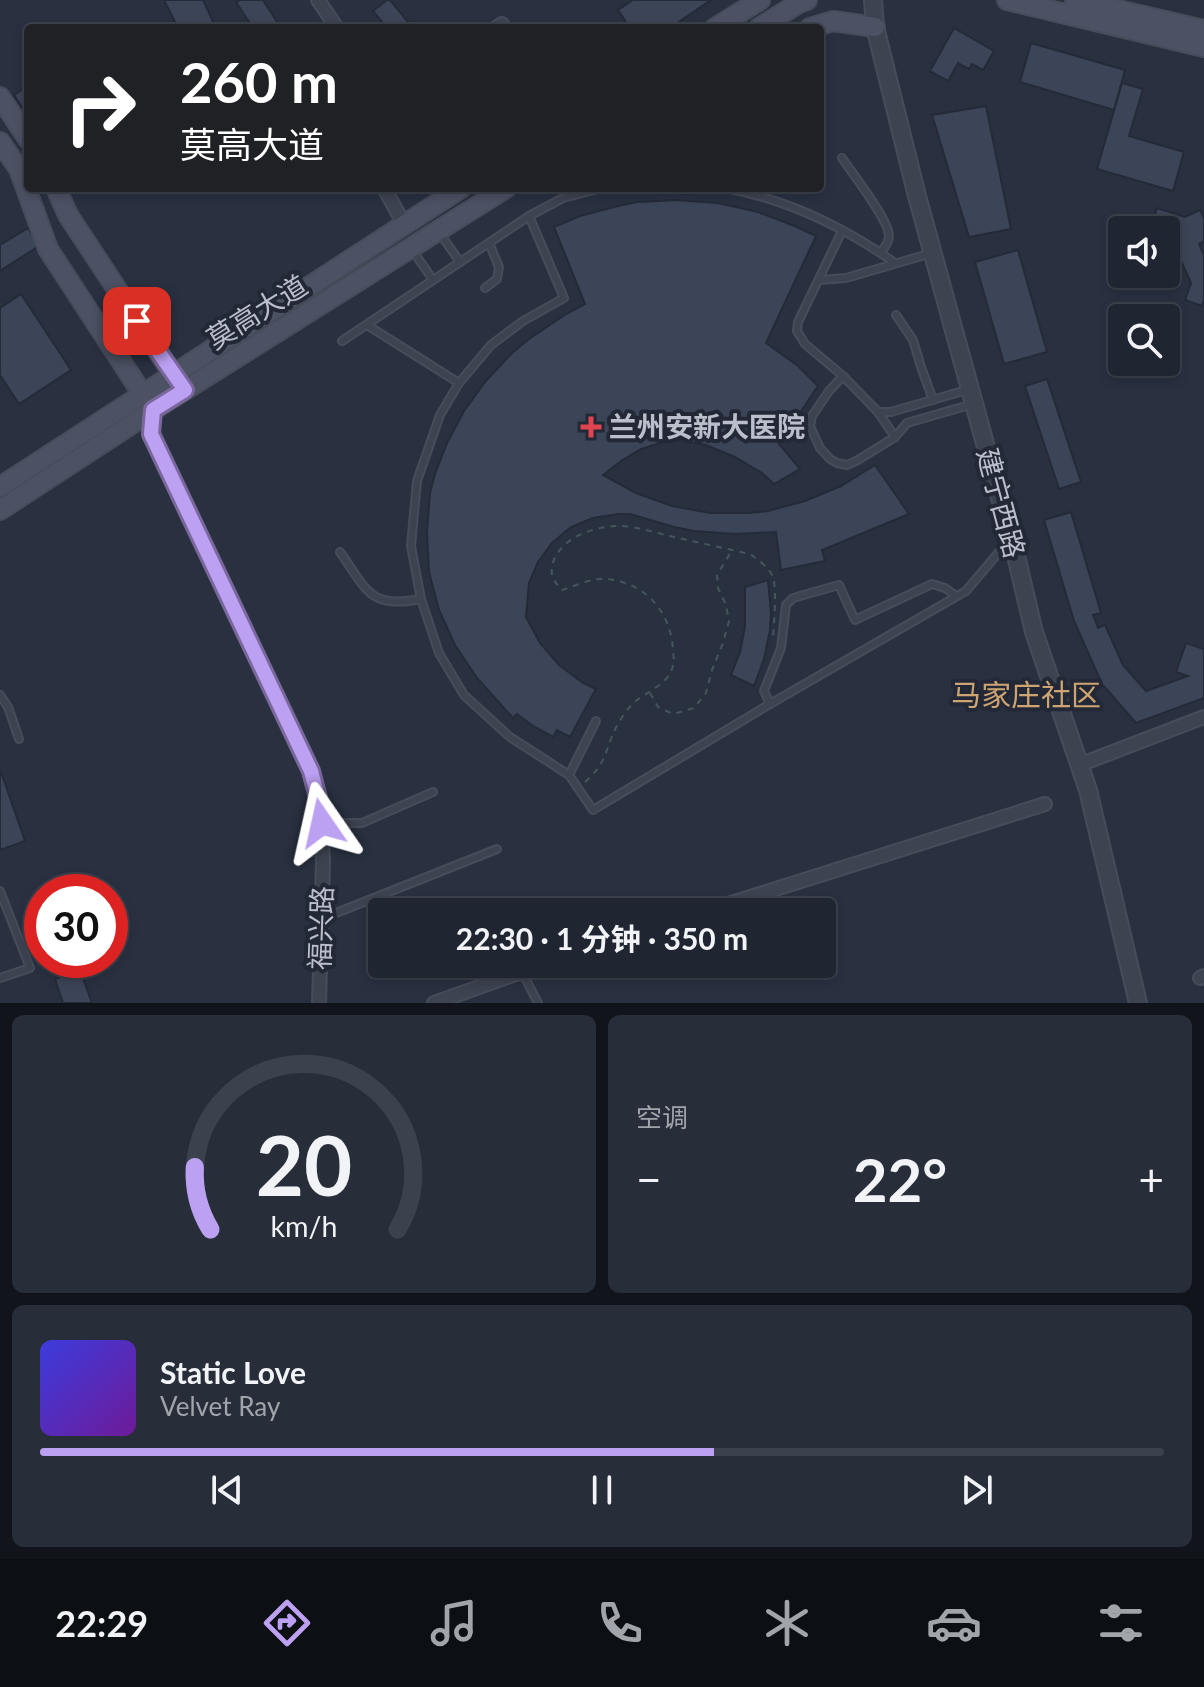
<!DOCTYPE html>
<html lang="zh">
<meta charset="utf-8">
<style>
body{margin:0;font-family:Lato,"Noto Sans SC",sans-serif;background:#272d39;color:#f1f3f6;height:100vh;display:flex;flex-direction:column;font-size:30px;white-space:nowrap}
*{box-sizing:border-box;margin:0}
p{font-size:26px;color:#a1a5ab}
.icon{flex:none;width:44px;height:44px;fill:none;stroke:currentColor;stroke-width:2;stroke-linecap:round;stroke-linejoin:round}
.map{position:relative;height:1003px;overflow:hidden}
.drawer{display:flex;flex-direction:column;gap:12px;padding:12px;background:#11141b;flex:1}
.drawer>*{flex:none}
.hud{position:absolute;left:24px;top:24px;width:800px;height:168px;border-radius:8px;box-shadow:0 4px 12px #0003,0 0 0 2px #3c424d;background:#202124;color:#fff;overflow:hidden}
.controls{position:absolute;left:1108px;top:216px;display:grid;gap:16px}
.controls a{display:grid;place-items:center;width:72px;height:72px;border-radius:8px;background:#1f2531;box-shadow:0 4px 12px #0003,0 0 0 2px #3c424d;font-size:40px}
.speed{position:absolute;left:24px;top:874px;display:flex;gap:16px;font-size:40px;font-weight:700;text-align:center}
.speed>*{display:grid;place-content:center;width:104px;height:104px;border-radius:50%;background:#1f2531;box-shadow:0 4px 12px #0003,0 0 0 2px #3c424d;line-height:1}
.speed .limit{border:12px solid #d22;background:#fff;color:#111}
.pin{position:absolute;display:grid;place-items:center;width:68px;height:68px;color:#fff;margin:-34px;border-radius:16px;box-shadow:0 4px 12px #0006}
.me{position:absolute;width:88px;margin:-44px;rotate:349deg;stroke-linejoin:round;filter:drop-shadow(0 0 6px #0008)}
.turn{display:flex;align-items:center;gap:28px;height:168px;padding:0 24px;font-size:36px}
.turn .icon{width:104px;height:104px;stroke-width:2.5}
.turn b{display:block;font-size:56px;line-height:68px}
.big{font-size:60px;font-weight:700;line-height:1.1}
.drawer .tile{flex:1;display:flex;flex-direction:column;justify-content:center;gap:12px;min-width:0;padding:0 28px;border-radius:12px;background:#272d39}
.drawer .dial{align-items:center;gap:0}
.dial svg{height:208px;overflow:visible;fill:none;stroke:#3c424d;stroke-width:7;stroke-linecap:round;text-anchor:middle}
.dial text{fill:#f1f3f6;stroke:none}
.song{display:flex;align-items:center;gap:24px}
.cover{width:96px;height:96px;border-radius:12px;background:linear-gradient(135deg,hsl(240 70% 55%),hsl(280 70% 35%))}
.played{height:8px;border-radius:4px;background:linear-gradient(90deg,#bca0f2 60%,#3c424d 60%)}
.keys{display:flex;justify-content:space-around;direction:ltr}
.heat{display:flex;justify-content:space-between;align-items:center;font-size:44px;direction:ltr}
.drawer .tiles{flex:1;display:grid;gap:12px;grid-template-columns:1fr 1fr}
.tile:last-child{grid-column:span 2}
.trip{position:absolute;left:368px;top:898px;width:468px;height:80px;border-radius:8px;background:#1f2531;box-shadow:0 4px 12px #0003,0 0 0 2px #3c424d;font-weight:700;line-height:80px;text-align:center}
.dock{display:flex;height:128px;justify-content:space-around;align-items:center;background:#0c0f14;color:#a1a5ab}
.dock .icon{width:56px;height:56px}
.dock .current{color:#bca0f2}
.dock b{font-size:36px;color:#f1f3f6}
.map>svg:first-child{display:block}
.building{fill:#3c4457;stroke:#242a38;stroke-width:2}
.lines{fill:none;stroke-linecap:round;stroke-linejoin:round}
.service-casing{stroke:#474c5a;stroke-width:10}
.minor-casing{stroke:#474c5a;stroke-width:16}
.tertiary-casing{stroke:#474c5a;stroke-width:20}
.secondary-casing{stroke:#474c5a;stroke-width:22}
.path{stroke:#44565a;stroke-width:2;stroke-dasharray:6 6;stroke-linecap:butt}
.service{stroke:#3d4351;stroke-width:6}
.minor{stroke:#3d4351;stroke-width:12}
.tertiary{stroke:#3d4351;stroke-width:16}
.secondary{stroke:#4c5264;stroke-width:18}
.route-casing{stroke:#7a689d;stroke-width:20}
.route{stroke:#bca0f2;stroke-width:14}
.health-dot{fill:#e0444e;stroke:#222836;stroke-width:3}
.labels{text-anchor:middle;stroke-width:8;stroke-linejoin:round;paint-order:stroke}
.street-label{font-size:28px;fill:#babfcb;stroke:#222836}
.poi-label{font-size:28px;font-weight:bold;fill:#babfcb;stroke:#222836;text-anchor:start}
.neighbourhood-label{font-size:30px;fill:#cea472;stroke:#222836}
</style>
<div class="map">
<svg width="1204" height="1003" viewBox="0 0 1204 1003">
<rect width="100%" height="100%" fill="#293141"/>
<g class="building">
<path d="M164,0H203L216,28H178Z"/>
<path d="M240,0H263L281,28H253L236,2Z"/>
<path d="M387,0H390L413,28H387L373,11Z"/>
<path d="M633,0H711L670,28H630L618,10Z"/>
<path d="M954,28L994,51L983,70L972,64L969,69L958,63L948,81L930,71Z"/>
<path d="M1031,43L1125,70L1114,110L1020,82Z"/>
<path d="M1122,83L1143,89L1129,136L1184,152L1173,191L1097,169Z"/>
<path d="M28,86V116L14,95Z"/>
<path d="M986,106L1011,229L969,237L932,115Z"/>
<path d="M676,200L718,203L758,212L797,227L816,236L766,343L798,366L818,386L779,444L800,469L774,484L762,473L735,457L706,445L674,439L641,449L621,461L603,475L636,493L672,506L710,513H749L768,511L805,501L841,486L875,465L909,514L822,550L825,561L781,570L776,532L735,534L694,531L674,527L630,514H618L593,518L571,527L552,543L538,562L529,583L526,617L540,643L559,665L583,683L596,689L570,737L557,730L553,737L533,726L517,714L513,718L477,678L455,645L439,610L429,572L427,532L430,493L435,474L447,443L464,411L485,382L512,353L529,339L566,314L585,304L554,227L580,216L618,206L637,202Z"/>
<path d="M1157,208L1185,217L1200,210L1204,218V241L1199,244L1204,255V300L1202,306L1185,300L1191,283L1168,232L1166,230L1151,227Z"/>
<path d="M28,228L39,246L0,271V245Z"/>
<path d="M1018,250L1047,352L1004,364L975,262Z"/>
<path d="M21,294L71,370L19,404L0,375V308Z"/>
<path d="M1047,379L1081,482L1059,489L1025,386Z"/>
<path d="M1071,512L1101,613L1093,615L1098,628L1105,625L1123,665L1146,691L1188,676L1176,672L1186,643L1204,649V698L1136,723L1102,684L1074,621L1044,520Z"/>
<path d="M768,580L771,613L770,630L764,659L754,686L731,675L740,652L745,627V587Z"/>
<path d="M0,769L25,841L0,850Z"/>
<path d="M80,970L92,1003H63L55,979Z"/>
</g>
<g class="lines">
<defs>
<g id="service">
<path d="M842,158C852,173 889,220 889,236C889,243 884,247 881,253"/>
<path d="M726,188C788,200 844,227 895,263"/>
<path d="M529,216L564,298L523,321L491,345L459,383L440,415L417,481L411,546L421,599L439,653L464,695L510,737L569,775L593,810L770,704L966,591L1010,539"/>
<path d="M842,231L798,322L797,331L805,344L843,376L878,412L895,437"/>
<path d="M439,232L460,262"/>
<path d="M413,251L433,280"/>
<path d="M819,280L846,278L932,253"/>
<path d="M485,288L497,279L499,267L489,243"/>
<path d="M896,315L913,340L921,367L933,400"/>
<path d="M367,325L459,383"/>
<path d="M342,341L529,216L563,198L602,188"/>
<path d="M843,376L829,391L812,416L810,426L820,448L830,459L837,463L847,465L858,460L895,437L907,423L973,404"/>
<path d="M878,412H891L970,389"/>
<path d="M340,552C367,590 369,609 421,599"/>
<path d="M0,695L8,707L19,739"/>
<path d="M770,704L764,691L781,648L786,605L793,598L839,585L855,620L932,584L945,588L956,596"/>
<path d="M569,775L596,721"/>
<path d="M322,823H362L433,792"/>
<path d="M0,891L30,968L0,978"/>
<path d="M321,919L497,849"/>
<path d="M522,972L538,1003"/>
</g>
<g id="minor">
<path d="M318,0L337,28"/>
<path d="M496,28L502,24"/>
<path d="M384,188L404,224"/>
<path d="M153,410L151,434L311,771L321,809L323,863L319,1003"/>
<path d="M1079,765L1204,717"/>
<path d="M703,912L1045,804"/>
<path d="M1200,978L1204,976"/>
<path d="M434,1003L544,964"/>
</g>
<path id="tertiary" d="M873,0L875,27L917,196L1017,560L1034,632L1088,790L1138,1003"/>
<g id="secondary">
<path d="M1007,0L1204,47"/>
<path d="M1075,0L1204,30"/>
<path d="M715,28L760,0"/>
<path d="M759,28L799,3L807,0"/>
<path d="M810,28L833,21L875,27"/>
<path d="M0,97L28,139"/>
<path d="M0,142L19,169L48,249L147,401"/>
<path d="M56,188L68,215L178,382"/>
<path d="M0,487L461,188"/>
<path d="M0,510L153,410L506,188"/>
</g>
</defs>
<use href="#service" class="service-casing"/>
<use href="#minor" class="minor-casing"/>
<use href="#tertiary" class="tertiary-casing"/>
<use href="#secondary" class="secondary-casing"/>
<g class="path">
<path d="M650,693L658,707L673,714L694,708L706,693L712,670L723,643L729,621L726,605L718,588L717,575L731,552"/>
<path d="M585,782C610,761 605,743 621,719C625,712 630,706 636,701C647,692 662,686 670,674C674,667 674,658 673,650C671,611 644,581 604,579C591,578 575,586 562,590C554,582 549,574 553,562C562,538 590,528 614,526C632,525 653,532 670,536C696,542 723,548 750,554C758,560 769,567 773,577C777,590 774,624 773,637"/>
</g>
<use href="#service" class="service"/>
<use href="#minor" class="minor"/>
<use href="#tertiary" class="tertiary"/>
<use href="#secondary" class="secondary"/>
</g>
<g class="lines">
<defs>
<path id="route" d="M137,321L185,390L153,410L151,434L311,771L321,809L322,823"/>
</defs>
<use href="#route" class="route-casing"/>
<use href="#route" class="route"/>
</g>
<path class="health-dot" d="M587 415h8v8h8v8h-8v8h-8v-8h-8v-8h8z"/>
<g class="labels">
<g class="street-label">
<text transform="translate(257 312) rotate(-32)" y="10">莫高大道</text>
<text transform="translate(1001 503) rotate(75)" y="10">建宁西路</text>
<text transform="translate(321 928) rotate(-88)" y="10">福兴路</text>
</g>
<g class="poi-label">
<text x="609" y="437">兰州安新大医院</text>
</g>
<g class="neighbourhood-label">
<text x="1026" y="706">马家庄社区</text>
</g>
</g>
</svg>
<div class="controls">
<a><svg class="icon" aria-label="sound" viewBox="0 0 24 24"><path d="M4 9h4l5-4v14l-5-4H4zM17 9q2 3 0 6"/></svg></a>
<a><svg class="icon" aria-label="search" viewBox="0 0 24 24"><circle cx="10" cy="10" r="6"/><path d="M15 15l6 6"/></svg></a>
</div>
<div class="speed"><div class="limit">30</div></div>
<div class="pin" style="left:137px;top:321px;background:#d93025"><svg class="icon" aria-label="arrive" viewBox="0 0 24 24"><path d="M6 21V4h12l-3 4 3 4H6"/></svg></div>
<svg class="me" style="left:322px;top:823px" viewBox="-20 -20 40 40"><path d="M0-17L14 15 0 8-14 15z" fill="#bca0f2" stroke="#fff" stroke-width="4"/></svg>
<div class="trip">22:30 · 1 分钟 · 350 m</div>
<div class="hud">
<div class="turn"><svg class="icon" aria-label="right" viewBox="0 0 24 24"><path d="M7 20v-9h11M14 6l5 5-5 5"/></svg><div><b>260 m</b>莫高大道</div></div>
</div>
</div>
<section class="drawer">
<div class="tiles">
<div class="tile dial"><svg viewBox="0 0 100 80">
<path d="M14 69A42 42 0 1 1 86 69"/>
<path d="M14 69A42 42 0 0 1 8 45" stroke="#bca0f2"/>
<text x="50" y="56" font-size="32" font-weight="700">20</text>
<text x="50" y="72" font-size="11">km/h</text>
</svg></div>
<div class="tile"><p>空调</p>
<div class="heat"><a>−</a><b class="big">22°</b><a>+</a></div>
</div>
<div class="tile">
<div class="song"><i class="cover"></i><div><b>Static Love</b><p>Velvet Ray</p></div></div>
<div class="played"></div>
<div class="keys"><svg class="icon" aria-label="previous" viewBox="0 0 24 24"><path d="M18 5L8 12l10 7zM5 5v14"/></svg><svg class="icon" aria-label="pause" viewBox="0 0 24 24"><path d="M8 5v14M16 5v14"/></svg><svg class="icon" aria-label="next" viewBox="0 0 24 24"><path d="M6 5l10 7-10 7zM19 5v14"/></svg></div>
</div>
</div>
</section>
<nav class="dock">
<b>22:29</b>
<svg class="icon current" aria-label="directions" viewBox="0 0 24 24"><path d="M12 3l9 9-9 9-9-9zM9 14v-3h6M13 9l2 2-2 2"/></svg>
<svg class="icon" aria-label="music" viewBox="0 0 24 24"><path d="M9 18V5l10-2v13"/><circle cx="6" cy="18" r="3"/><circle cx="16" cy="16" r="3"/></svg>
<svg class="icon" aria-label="phone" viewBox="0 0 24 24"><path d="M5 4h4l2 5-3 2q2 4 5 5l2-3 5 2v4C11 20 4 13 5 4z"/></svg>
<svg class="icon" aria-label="climate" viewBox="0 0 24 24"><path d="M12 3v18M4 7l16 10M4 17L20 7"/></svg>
<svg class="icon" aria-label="car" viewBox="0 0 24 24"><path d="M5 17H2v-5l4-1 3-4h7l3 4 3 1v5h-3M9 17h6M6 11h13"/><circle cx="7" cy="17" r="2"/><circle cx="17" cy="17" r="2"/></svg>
<svg class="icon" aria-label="filters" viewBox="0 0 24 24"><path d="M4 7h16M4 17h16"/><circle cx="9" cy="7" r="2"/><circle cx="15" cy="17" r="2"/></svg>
</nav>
